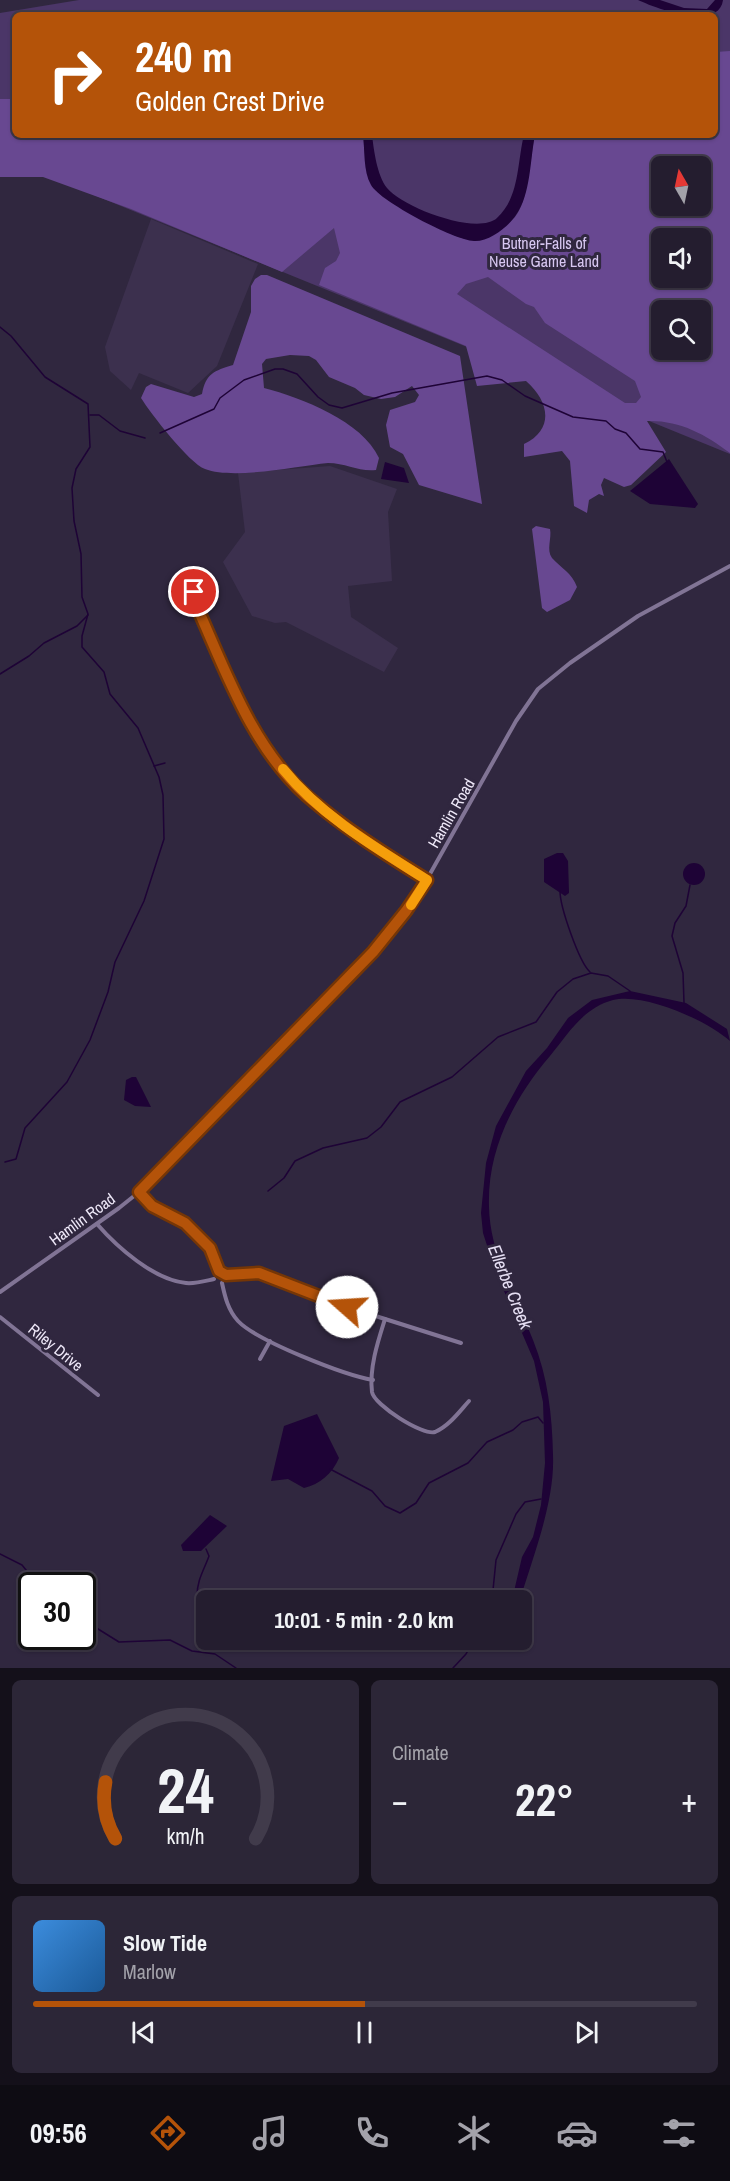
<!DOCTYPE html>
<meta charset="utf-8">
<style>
body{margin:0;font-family:"Archivo Narrow",sans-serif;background:#2c2637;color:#f1f3f6;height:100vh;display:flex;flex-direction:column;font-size:22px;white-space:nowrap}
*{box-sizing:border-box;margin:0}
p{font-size:20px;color:#a3a2aa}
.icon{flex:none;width:33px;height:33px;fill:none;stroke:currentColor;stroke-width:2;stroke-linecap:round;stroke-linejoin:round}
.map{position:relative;height:1668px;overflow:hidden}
.panel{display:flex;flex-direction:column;gap:12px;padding:12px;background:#14101a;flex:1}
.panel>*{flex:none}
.hud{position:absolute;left:12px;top:12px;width:706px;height:126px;border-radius:9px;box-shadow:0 2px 4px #0004,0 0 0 2px #413b4b;background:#b45309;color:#fff;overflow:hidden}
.needle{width:39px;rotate:351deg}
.fabs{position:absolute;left:651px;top:156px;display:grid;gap:12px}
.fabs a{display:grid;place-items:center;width:60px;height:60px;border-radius:9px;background:#241d2f;box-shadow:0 2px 4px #0004,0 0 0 2px #413b4b;font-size:30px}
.speed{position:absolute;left:18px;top:1572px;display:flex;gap:12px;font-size:30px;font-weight:700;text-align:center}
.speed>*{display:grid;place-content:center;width:78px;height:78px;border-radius:50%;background:#241d2f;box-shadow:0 2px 4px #0004,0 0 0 2px #413b4b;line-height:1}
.speed .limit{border:3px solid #111;border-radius:9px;background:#fff;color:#111}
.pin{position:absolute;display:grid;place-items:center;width:51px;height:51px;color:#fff;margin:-26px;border:3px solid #fff;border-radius:50%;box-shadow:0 2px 6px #0007}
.me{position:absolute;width:66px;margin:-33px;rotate:289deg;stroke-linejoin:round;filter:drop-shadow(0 0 4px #0008)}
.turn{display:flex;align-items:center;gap:21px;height:126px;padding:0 24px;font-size:27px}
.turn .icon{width:78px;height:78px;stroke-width:2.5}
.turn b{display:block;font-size:42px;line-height:51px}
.big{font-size:45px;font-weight:700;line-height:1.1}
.panel .widget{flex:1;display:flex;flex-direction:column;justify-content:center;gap:9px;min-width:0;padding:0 21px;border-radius:9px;background:#2c2637}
.panel .dial{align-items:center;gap:0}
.dial svg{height:156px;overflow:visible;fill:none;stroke:#413b4b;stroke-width:7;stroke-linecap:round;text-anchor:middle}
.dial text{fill:#f1f3f6;stroke:none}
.song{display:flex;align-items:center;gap:18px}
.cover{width:72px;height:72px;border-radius:9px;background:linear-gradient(135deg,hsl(210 70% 55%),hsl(210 70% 35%))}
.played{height:6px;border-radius:3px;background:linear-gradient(90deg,#b45309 50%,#413b4b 50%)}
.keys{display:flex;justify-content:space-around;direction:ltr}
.heat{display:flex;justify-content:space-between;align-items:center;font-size:33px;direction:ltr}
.panel .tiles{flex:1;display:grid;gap:12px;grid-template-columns:1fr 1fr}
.widget:last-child{grid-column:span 2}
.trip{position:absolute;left:196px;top:1590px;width:336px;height:60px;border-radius:9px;background:#241d2f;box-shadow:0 2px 4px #0004,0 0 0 2px #413b4b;font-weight:700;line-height:60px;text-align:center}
.menu{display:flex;height:96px;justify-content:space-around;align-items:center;background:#0e0c13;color:#a3a2aa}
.menu .icon{width:42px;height:42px}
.menu .current{color:#b45309}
.menu b{font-size:27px;color:#f1f3f6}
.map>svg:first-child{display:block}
.built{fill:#3c304e}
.green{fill:#4b3668;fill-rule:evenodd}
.forest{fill:#684891;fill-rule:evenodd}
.water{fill:#1e0336}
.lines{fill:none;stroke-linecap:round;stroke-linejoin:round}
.stream{stroke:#1e0336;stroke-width:1.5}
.minor{stroke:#817495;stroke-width:4}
.route-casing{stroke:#753606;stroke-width:15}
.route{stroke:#b45309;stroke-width:10}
.slow{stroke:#f59e0b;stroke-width:10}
.labels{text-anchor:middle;stroke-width:6;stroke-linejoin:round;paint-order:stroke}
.park-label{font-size:16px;fill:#d7c7f1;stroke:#30273f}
.street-label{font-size:16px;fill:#efe9f9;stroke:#30273f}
.water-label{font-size:18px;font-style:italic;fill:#e6dff4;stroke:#30273f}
</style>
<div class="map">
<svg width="730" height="1668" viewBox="0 0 730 1668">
<rect width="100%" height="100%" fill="#30273f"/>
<g class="built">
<path d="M151,219L258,264L217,366L188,393L139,373L131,390L110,371L105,347Z"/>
<path d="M330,466L397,489L388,512L392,581L348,586L351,617L398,648L384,672L286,622L275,623L252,616L223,562L245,532L238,473Z"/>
</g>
<path class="green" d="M79,0H730V454L8,160L0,176V13ZM15,15H716V135H15ZM662,166H700V206H662ZM662,238H700V278H662ZM662,310H700V350H662Z"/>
<g class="forest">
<path d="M730,51V453C705,434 679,420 647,421L666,452L631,485L624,487L604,478L601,485L604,496L599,494L589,500L587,513L574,506L570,461L562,451L524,457V444C555,429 549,401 526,381L477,386L466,346L319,285L325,268L336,261L340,253L334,228L282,272L131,209L43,177H0V99H15V135H363C369,203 378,194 432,223C446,231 462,242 480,240C491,233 507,226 515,217C529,200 530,156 535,135H716V52ZM662,166H700V206H662ZM662,238H700V278H662ZM488,277L526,304L534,307L545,323L635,381L641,397L636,403H625L457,294L466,284ZM662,310H700V350H662Z"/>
<path d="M261,275H267L460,356L482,504L419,485L403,454L390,447L386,425L390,410L415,402L419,395L412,386L395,397L381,399L364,395L355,388L329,377L316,360L309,356L290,355L266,359L262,364L264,388C302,398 362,421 379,458L376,470C359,472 346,463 328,463C297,466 234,480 205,469C189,463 151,414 141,398L146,387L151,384L194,397L202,394C206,373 214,371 233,365L251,312V286L255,279Z"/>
<path d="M536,526L550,529C552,538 546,550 552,558C561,568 572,573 577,587L570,600L547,612L542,608L532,529Z"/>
</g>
<g class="water">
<path d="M638,0H660L684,8L707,9L715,0H723C719,32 655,8 638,0Z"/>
<path d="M363,135H372C374,151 377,175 387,188C402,207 477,236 497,218C520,197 517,162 524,135H535C530,159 531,194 516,215C509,226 489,242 474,241C454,240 381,202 371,185C363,171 365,150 363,135Z"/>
<path d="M669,459L698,504L695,508L650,504L630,491Z"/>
<path d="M385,462L404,468L409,483L381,479Z"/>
<path d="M557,853H563L568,861L569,893L565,896L544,882V859Z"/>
<circle cx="694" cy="874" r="11"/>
<path d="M630,991L686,1003L727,1029L730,1041C708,1021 644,992 613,1000C583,1008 568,1034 550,1056C514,1098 487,1150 489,1207C490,1255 516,1296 533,1340C548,1377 552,1415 553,1455C555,1502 533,1556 520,1600H512L522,1557L533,1537L541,1505L545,1463L543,1402L534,1361L495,1270L483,1233L481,1213L486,1163L496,1126L526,1071L547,1048L568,1018L592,1000Z"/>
<path d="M132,1077H136L151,1107L135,1106L124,1100L126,1080Z"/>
<path d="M317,1414L339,1458C332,1474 320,1484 304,1488L288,1479L271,1481L284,1426Z"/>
<path d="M210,1515L227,1526L201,1551H183L181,1545Z"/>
</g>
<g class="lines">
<g class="stream">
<path d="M0,327L11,336L45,377L88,404L90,447L76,469L72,488L74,521L81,554L82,597L88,614L82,636V647L104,672L110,694L138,728L159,777L163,795L164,839L144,901L115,962L108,992L90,1040L67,1082L25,1128L16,1159L5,1162"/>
<path d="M90,415H99L120,431L145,438"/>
<path d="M160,433L214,409L220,398L244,380L275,369H283L297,374L318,397L329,405L342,408L392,393L487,376L502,380L525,396L573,417L606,421L615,429L626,433L640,449L663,452L667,462"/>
<path d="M0,674L29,656L44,643L77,626L88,615"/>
<path d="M154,766L165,763"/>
<path d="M560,891C560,907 579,962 590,972"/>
<path d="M684,1003L683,973L672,936L675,923L686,906L690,885"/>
<path d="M268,1191L284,1178L295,1161L323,1148L367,1138L381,1127L400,1102L452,1077L498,1037L536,1022L557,992L573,979L591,973L608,976L630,991"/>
<path d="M330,1469L372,1491L385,1506L400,1513L416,1503L429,1483L468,1463L487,1442L513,1430L522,1422L538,1417L543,1423"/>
<path d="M0,1554L22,1565L39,1586"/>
<path d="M492,1600L496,1560L516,1514L525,1502L541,1499"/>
<path d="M82,1619L119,1642L170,1640L192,1651L215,1654L236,1668"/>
<path d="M204,1651L196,1638C204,1620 196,1614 197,1596C197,1580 204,1570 209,1556L206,1549"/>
<path d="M453,1668L466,1654L474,1640"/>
</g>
<g class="minor">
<path d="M194,592L197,607C226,671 251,738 300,789C336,826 384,852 427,880"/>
<path d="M139,1192C165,1224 208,1222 218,1271"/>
<path d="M97,1224C117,1247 154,1280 186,1283C195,1284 205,1281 214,1279"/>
<path d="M226,1275L247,1272L265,1274L328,1301L461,1343"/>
<path d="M222,1283C225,1297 228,1310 238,1321C257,1341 344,1375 373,1380"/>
<path d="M0,1292L119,1208L149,1184L389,933L426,881L516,721L538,689L570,663L638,616L730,566"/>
<path d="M0,1317L98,1395"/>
<path d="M385,1319C378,1341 369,1368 372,1392C374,1405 423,1436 435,1432C449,1426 459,1412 469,1401"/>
<path d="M260,1359L270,1341"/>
</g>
</g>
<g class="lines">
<defs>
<path id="route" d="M194,592L197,607C226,672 252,747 307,796C344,828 385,854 427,880L406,911L373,952L139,1192L152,1206L185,1223L210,1248L219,1271L226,1275L259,1273L347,1307"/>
</defs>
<use href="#route" class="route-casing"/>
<use href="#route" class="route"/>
<path class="slow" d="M283,769C321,816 376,848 427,880L411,905"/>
</g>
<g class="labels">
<g class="park-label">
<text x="544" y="249">Butner-Falls of<tspan x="544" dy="18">Neuse Game Land</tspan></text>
</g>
<g class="street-label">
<text transform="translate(451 813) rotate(-60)" y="6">Hamlin Road</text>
<text transform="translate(82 1219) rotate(-36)" y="6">Hamlin Road</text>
<text transform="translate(56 1347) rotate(39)" y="6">Riley Drive</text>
</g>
<g class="water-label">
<text transform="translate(510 1287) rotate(68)" y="6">Ellerbe Creek</text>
</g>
</g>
</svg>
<div class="fabs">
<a><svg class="needle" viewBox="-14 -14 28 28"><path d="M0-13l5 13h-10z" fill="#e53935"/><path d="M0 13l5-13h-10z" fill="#a3a2aa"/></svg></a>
<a><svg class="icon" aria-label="sound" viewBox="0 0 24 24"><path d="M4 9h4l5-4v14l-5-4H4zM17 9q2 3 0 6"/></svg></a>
<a><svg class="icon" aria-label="search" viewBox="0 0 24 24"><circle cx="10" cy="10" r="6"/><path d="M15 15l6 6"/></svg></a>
</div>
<div class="speed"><div class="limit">30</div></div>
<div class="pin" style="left:194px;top:592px;background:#d93025"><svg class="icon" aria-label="arrive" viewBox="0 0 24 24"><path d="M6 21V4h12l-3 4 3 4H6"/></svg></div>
<svg class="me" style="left:347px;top:1307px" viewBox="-20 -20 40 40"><circle r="19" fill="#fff"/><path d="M0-13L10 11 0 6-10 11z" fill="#b45309"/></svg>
<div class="trip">10:01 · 5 min · 2.0 km</div>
<div class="hud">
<div class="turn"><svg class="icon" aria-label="right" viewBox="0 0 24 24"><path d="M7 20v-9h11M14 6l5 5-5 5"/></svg><div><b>240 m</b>Golden Crest Drive</div></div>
</div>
</div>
<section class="panel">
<div class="tiles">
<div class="widget dial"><svg viewBox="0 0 100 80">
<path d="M14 69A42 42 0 1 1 86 69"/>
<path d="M14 69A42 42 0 0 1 9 40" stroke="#b45309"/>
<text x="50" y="56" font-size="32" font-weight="700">24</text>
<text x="50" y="72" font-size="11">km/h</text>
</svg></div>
<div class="widget"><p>Climate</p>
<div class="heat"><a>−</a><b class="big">22°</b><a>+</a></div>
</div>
<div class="widget">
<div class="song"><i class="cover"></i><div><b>Slow Tide</b><p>Marlow</p></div></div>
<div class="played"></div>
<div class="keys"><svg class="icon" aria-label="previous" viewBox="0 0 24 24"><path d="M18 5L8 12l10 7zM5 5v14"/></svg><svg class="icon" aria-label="pause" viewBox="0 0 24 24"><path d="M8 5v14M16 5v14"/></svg><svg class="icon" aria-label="next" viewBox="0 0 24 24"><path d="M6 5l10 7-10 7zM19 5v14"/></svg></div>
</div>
</div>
</section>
<nav class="menu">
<b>09:56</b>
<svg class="icon current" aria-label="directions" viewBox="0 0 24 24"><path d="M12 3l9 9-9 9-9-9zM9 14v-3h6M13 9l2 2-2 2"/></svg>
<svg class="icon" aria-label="music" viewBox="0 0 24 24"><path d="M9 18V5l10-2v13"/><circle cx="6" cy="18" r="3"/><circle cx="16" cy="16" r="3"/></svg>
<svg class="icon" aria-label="phone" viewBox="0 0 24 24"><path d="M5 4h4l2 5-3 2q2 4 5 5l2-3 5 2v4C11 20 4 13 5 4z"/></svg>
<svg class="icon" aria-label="climate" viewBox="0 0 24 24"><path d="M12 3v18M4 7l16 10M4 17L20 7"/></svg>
<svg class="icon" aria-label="car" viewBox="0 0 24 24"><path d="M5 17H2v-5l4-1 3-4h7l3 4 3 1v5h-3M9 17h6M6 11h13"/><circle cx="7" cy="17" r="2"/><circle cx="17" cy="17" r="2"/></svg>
<svg class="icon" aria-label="filters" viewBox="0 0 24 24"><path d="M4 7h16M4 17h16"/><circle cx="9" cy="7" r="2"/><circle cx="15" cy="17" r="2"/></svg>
</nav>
